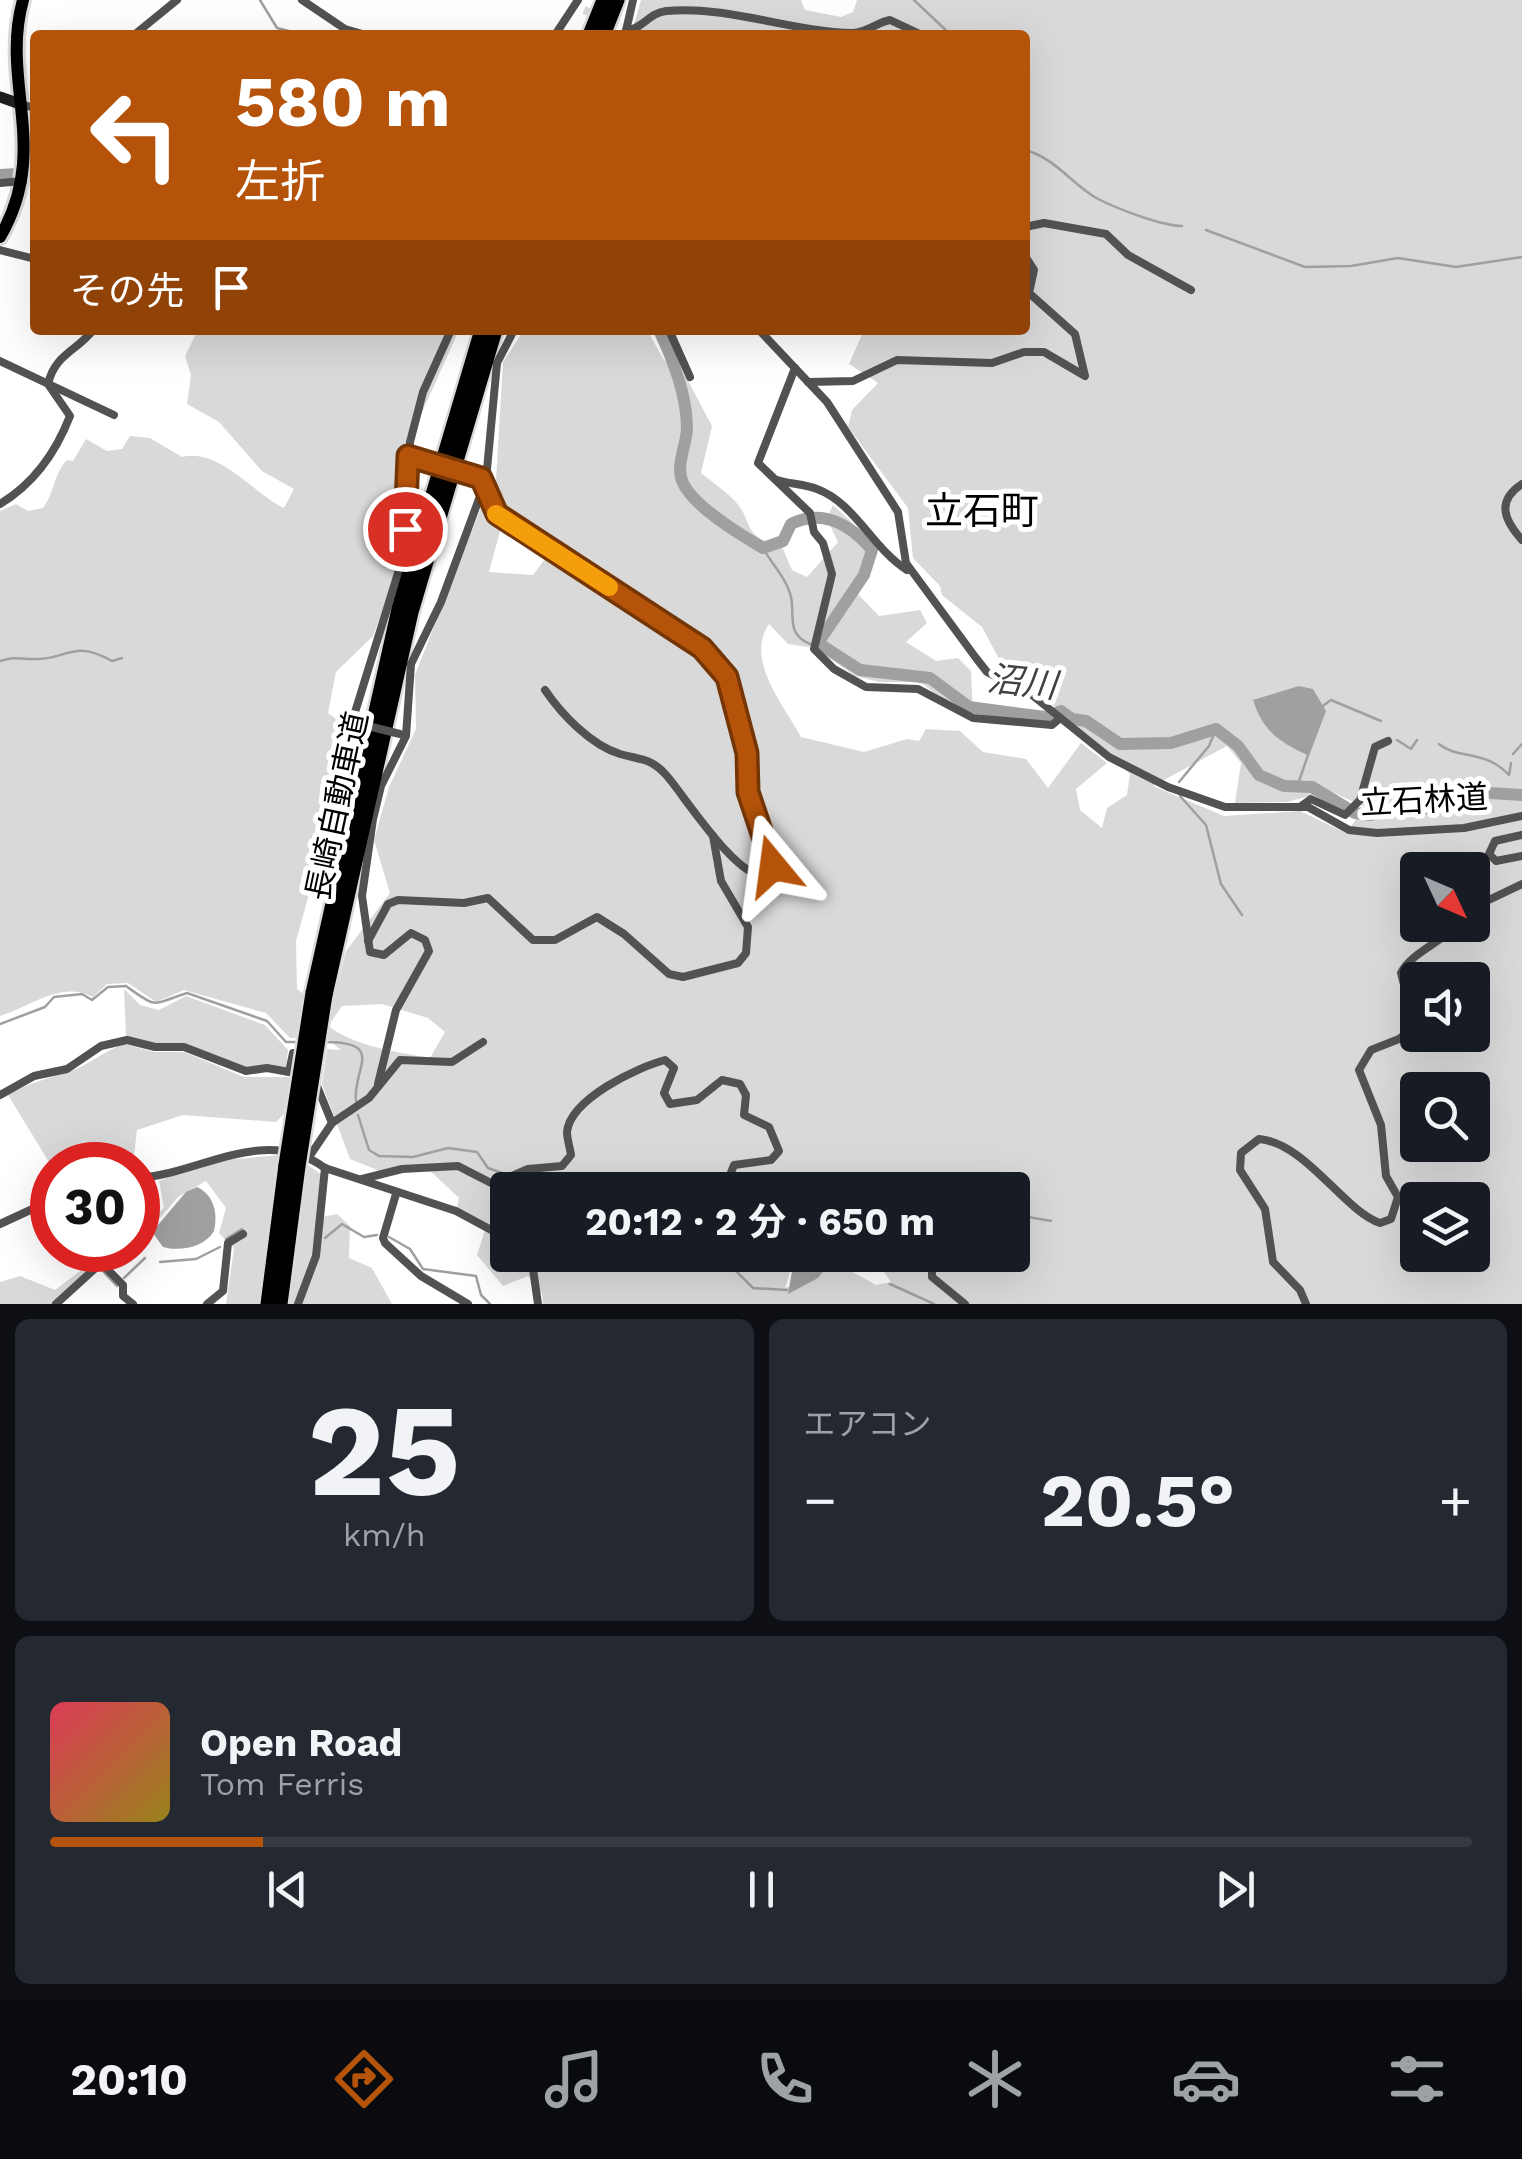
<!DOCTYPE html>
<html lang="ja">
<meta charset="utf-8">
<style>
body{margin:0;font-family:"Work Sans","Noto Sans JP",sans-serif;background:#242831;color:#f1f3f6;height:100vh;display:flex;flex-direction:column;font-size:38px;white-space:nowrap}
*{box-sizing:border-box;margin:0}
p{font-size:32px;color:#9ea1a6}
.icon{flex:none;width:55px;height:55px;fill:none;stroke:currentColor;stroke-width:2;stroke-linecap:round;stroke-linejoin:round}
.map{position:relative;height:1304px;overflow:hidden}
.panel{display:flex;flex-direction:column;gap:15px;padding:15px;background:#0d0f14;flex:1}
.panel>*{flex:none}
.banner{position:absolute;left:30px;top:30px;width:1000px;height:305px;border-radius:10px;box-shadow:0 10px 40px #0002;background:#b45309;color:#fff;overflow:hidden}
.needle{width:65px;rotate:134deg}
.controls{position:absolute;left:1400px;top:852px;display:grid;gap:20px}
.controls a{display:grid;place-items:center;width:90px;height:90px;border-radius:10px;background:#171b24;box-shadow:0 10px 40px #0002;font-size:50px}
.speed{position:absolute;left:30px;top:1142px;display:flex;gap:20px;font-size:50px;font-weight:700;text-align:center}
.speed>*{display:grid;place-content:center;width:130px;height:130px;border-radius:50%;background:#171b24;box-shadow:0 10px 40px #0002;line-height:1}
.speed .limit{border:15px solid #d22;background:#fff;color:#111}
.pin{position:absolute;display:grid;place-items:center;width:85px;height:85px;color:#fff;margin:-42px;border:5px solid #fff;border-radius:50%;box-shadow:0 2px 10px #0007}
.me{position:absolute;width:110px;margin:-55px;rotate:344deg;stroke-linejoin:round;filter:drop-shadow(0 0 8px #0008)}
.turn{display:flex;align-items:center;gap:35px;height:210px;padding:0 40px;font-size:45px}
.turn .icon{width:130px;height:130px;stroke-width:2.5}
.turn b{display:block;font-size:70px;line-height:85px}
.then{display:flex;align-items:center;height:95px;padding:0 40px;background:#0003;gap:20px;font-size:38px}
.big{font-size:75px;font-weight:700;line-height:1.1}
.panel .tile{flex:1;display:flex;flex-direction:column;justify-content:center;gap:15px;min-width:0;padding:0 35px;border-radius:15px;background:#242831}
.panel .dial{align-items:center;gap:0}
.dial b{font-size:130px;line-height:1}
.song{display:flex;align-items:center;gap:30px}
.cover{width:120px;height:120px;border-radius:15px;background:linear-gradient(135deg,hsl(350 70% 55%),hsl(50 70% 35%))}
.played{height:10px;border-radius:5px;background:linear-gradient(90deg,#b45309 15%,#363941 15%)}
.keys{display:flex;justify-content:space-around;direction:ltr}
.heat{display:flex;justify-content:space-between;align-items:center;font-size:55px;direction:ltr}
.panel .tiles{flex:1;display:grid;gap:15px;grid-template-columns:1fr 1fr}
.tile:last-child{grid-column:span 2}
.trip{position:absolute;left:490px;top:1172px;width:540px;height:100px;border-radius:10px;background:#171b24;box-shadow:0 10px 40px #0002;font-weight:700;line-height:100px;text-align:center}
.dock{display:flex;height:160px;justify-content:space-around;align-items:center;background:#090b0e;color:#9ea1a6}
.dock .icon{width:70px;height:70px}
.dock .current{color:#b45309}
.dock b{font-size:45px;color:#f1f3f6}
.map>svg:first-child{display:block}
.green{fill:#d9d9d9;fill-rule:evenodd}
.water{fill:#a0a0a0}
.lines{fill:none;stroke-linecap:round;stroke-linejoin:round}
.stream{stroke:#a0a0a0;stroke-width:2.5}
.river{stroke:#a0a0a0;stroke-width:12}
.street-tunnel{stroke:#d9d9d9;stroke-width:8;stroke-dasharray:8 4;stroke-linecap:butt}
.primary-casing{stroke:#dbdbdb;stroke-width:18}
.highway-casing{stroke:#dbdbdb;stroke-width:20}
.street{stroke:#525252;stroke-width:8}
.secondary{stroke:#1f1f1f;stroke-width:11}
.primary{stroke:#000;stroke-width:12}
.highway{stroke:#000;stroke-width:15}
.highway-bridge-casing{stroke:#dbdbdb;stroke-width:20;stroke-linecap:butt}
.street-bridge{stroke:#525252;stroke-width:8}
.highway-bridge{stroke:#000;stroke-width:15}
.route-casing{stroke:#753606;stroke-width:25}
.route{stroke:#b45309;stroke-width:18}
.slow{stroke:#f59e0b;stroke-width:18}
.labels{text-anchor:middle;stroke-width:10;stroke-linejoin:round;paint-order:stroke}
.street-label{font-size:32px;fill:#000;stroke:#fff}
.water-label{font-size:35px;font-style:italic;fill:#414141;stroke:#fff}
.quarter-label{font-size:38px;fill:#000;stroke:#fff}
</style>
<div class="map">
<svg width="1522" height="1304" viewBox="0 0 1522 1304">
<rect width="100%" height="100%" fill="#fff"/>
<g class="green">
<path d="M641,0H801L805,10L841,17L853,12L857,0H1522V1304H543L542,1294L528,1276L503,1286L477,1255L485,1230L456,1213L459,1198L425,1166L380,1171L350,1159L322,1084L327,1049L341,1050L325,1037L290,1038L266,1013L184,990L156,1002L128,983L107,984L93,997C61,980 30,1007 0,1016V511L16,504L28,511L43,508C55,492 53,475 67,460L73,461L86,439L107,451L122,449L130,436L150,438L182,457C219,448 253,493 284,508L294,489L262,471L219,422L187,404L191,375L185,356L198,330H459L407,446L396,574L373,636L336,672L328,713L354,732L296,941L297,989L317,1004L336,990L346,951L390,893L374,840L389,787L416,729L415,675L484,500L496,480L503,362L524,330H647L664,360L686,377L712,426L701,473C712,482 724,490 733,499C756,522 738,535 782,547L792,570L807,577L838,542L827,519L833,505L875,544L851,587L879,616L920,610L927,623L906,642L936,661L958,658L971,671L973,711L942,700L921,682H879L855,676L815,648L788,644L769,624C745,660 783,704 801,737L864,752L907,739L919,741L926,729L960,731L983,752L1026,759L1048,788L1081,743L1107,763L1076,789L1080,810L1102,828L1107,808L1127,795L1130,774L1054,706L1007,674L982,627L942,595L940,586L913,558L908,508L848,427L852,410L878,383L849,364L864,330H1025V35H631ZM505,513L555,545L533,575L489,572ZM1227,746L1241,763L1235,803L1287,802L1314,795L1306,780L1365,807L1346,833L1300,811L1224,816L1153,786ZM1418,870H1472V925H1418ZM1418,980H1472V1035H1418ZM382,1004L428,1018L445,1032L430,1058C397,1052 354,1046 328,1026L342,1006ZM1418,1090H1472V1145H1418ZM508,1190H1012V1255H872L891,1282L876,1285L849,1270L859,1255H837L818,1278L785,1288L795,1255H508ZM1418,1200H1472V1255H1418Z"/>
<path d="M124,989L140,1005L159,1010L186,996L265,1025L288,1050L286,1068L269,1064L246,1068L184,1043L151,1045L126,1036Z"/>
<path d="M125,1044L153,1052H184L244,1077H290L284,1114L276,1122L183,1115L137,1130L133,1165L52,1167L8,1095C29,1083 45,1079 68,1072C87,1067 104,1050 125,1044Z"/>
<path d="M226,1154L236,1159L279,1155L259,1304H226L234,1248L219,1233L226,1208L206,1181L178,1197L138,1244V1230L164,1208L159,1181Z"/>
<path d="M305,1163L322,1175L317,1218L337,1214L350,1226L349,1258L372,1268L392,1304H287Z"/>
<path d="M108,1250H130L99,1260L53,1304H0V1282L20,1276L55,1290Z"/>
</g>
<g class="water">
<path d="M1299,686L1313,689L1326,711L1309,756C1280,742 1263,732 1253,700Z"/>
<path d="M197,1187C214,1195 218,1213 214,1231C205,1247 180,1252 163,1247L152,1232L186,1192Z"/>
<path d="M795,1255H837L818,1278L788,1294Z"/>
</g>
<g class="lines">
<g class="stream">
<path d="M260,0L277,28L305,35"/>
<path d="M914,0L951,35"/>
<path d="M1025,150C1056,158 1072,185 1098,199C1118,209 1162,226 1182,226"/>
<path d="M1206,230L1305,267L1351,266L1398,258L1456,267L1522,257"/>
<path d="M763,548C771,563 787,579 791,597C795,616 786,634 810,644"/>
<path d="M0,661C14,656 19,659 32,659C68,661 71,638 112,661L122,658"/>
<path d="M1320,708L1331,700L1381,721"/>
<path d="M1397,740L1411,749L1417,740"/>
<path d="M1439,744C1458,760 1485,749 1509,775L1511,763"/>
<path d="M1513,754L1522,744"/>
<path d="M1179,782L1209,746L1216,729"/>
<path d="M1298,784L1308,755"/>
<path d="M1180,796L1206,825L1221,884L1242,915"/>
<path d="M0,1024L45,1007L54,997L82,994L92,1000L108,987L126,986C158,1009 150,1005 187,993L267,1021L286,1042H299"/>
<path d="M322,1042C388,1041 352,1069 356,1101"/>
<path d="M358,1115L369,1150L379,1156L413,1157L448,1148L477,1152L488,1168L505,1174L514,1190"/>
<path d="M1012,1214L1051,1221"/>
<path d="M389,1237L410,1249L423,1269L476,1276L481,1295L490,1304"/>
<path d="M325,1238L342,1224L364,1237L377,1235"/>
<path d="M226,1239L242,1229"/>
<path d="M723,1258L753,1288L787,1290"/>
<path d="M160,1262L196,1259L220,1247"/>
<path d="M101,1269L117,1286"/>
<path d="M124,1278L145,1258"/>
<path d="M890,1284L934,1304"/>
</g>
<g class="river">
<path d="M0,175L35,173"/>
<path d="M659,330C673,360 687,395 687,429C686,447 675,466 683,483C694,507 741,535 763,548L783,541L791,524C823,508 851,525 872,550L864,575L818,643L860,670L930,678L969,707L1045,717L1061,711L1072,719L1086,721L1120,744L1171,743L1216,729L1238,746L1259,775L1284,786L1312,787L1355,813L1371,815L1398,806L1425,809L1474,792L1522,795"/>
</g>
<g class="street-tunnel">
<path d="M584,10L618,24"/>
<path d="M243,1234L308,1242"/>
</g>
<defs>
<path id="primary" d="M0,237C51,149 0,83 23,0"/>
<g id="highway">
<path d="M590,35L604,0"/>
<path d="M603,35L617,0"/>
<path d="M313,993L399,609L482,330"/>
<path d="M325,995L411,612L495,330"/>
<path d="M268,1304L286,1165"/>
<path d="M280,1304L298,1166"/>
</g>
</defs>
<use href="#primary" class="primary-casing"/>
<use href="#highway" class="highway-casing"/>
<g class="street">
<path d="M302,0L345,29L366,35"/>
<path d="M626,31C644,28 649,13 666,11C728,5 791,32 853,33C866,33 878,22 890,20L922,35"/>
<path d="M134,35L177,0"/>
<path d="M555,35L578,0"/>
<path d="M625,35L633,0"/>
<path d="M20,104L35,108"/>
<path d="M0,183L23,181"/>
<path d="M1025,227L1044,223L1106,234L1128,255L1191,290"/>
<path d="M0,250L35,259"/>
<path d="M669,330L690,377"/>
<path d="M759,330L827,402L898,512L906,563L976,658L987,672L1032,695L1109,757L1168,787L1225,807H1308L1349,830L1377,833L1464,828L1522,816"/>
<path d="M0,361L114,415"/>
<path d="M795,368L758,463L810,513L814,532L823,543L832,574L814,649L834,669L866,687L918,689L973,718L1052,725L1059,719"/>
<path d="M808,382L853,381L897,360L992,363L1024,352H1044L1085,376L1075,334L1029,293L1034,270L1025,256"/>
<path d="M777,480C789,484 805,484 817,489C855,503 873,549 907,570"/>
<path d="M1522,484C1496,501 1504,520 1522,540"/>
<path d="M483,486L497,514L691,638L727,677L747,753V792L773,858L767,876C738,881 686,798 667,776C652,758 641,760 620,754C591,745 562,715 545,690"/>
<path d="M0,504C35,483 56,452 70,416L48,384C55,354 77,351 93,330"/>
<path d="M352,722L403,557L410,442L423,392L451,330"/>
<path d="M1300,807L1311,799L1345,815L1360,800L1375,747L1388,741"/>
<path d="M1522,835L1495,841L1489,854L1496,861L1522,856"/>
<path d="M1472,908L1522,884"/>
<path d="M368,941L388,904L398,900L464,903L488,898L533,940H555L597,917L624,934L669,974L683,977L738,963L746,953L748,927L721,881L713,836"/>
<path d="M315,1081L332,1123"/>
<path d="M378,1084L396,1010L429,951L425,940L411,933L384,955L370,952L362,896L373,819L381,786L406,736L411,664L441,602L486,480L497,363L514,330"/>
<path d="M0,1095L34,1076L67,1069L101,1046L127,1040L155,1047H184L246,1071L267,1068L289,1072L293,1053L306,1055"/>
<path d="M309,1157L332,1123L369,1098L400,1060L452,1062L483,1042"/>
<path d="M138,1178C201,1174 264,1124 325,1168L456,1211L508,1239"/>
<path d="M362,1179L402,1169L458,1166L493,1184L528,1169L562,1166L571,1155C570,1148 567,1139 567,1132C570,1099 638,1067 665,1060L674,1068L664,1093L670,1104L697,1100L722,1080L740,1084L746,1095L744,1115L769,1127L779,1151L771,1160L734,1165L730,1175C743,1187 772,1183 791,1190"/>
<path d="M879,1190L905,1183L952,1190"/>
<path d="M396,1194L383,1238L385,1243L421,1276L468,1304"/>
<path d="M0,1224L52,1200"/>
<path d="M531,1255L538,1304"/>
<path d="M690,1255L716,1260L728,1255"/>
<path d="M932,1255V1277L965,1304"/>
<path d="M56,1304L101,1263L123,1285V1296L133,1304"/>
<path d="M207,1304L223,1291L228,1243L243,1234"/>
<path d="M298,1304L316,1256L325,1168"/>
<path d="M1306,1304L1300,1290L1273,1262L1265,1209L1240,1170L1241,1153L1259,1139C1306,1143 1344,1211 1380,1223L1391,1219L1398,1197L1386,1176L1381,1125L1359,1070L1371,1050L1399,1039L1411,1029L1412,1016L1401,973C1410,954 1440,943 1457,925"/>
</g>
<path class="secondary" d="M0,97L20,104"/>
<use href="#primary" class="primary"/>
<use href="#highway" class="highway"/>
<defs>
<g id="highway-bridge">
<path d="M286,1165L313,993"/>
<path d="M298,1166L325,995"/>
</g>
</defs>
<use href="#highway-bridge" class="highway-bridge-casing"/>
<g class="street-bridge">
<path d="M415,457L481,478"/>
<path d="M352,722L400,734"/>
</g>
<use href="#highway-bridge" class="highway-bridge"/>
</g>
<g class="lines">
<defs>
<path id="route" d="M405,529L408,456L481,478L497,514L702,648L727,677L747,753L748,792L773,866"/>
</defs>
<use href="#route" class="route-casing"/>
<use href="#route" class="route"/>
<path class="slow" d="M496,514L609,587"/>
</g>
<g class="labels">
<g class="street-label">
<text transform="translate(1424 800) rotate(-3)" y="11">立石林道</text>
<text transform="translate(337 806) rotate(-78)" y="11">長崎自動車道</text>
</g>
<g class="water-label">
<text transform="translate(1022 682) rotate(6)" y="12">沼川</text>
</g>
<g class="quarter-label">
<text x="982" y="524">立石町</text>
</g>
</g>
</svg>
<div class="controls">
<a><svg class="needle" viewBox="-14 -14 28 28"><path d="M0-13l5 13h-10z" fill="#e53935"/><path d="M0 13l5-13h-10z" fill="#9ea1a6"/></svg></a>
<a><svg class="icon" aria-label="sound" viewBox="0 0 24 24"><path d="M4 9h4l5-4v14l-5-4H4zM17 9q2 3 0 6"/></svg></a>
<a><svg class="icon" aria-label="search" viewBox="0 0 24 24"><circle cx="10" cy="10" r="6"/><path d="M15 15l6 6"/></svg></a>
<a><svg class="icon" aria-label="layers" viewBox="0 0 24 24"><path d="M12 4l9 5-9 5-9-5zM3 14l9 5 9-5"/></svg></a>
</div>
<div class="speed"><div class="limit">30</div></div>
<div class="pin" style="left:405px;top:529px;background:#d93025"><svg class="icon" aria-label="arrive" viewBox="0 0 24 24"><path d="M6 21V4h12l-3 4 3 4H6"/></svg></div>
<svg class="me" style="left:773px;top:866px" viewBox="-20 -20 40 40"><path d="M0-17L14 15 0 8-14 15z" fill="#b45309" stroke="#fff" stroke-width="4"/></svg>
<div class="trip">20:12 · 2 分 · 650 m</div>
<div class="banner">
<div class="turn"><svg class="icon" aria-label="left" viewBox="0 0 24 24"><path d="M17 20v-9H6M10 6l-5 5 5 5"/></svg><div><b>580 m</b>左折</div></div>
<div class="then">その先<svg class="icon" aria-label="arrive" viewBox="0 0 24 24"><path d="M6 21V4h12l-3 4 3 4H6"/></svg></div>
</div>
</div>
<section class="panel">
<div class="tiles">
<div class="tile dial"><b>25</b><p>km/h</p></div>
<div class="tile"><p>エアコン</p>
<div class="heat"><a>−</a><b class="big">20.5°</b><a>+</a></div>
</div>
<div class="tile">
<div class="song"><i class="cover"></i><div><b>Open Road</b><p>Tom Ferris</p></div></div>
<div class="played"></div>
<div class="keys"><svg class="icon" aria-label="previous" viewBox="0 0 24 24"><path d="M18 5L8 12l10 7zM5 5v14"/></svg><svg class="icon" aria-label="pause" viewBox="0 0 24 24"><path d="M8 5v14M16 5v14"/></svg><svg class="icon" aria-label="next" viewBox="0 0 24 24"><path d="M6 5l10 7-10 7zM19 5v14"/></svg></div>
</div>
</div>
</section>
<nav class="dock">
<b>20:10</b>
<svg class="icon current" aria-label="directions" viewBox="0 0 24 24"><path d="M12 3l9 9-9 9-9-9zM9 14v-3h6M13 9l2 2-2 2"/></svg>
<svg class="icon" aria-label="music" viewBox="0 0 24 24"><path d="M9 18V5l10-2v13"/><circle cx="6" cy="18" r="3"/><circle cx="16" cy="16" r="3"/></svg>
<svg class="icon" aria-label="phone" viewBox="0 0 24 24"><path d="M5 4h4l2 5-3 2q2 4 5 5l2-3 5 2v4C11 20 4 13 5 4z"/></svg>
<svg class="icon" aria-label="climate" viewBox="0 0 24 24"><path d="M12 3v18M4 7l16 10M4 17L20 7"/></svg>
<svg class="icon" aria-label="car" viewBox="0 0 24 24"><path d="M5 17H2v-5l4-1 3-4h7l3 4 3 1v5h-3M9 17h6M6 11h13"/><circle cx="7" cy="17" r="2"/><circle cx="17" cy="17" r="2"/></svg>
<svg class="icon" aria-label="filters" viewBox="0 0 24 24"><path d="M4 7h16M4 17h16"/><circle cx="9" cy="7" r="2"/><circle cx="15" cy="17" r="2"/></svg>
</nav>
